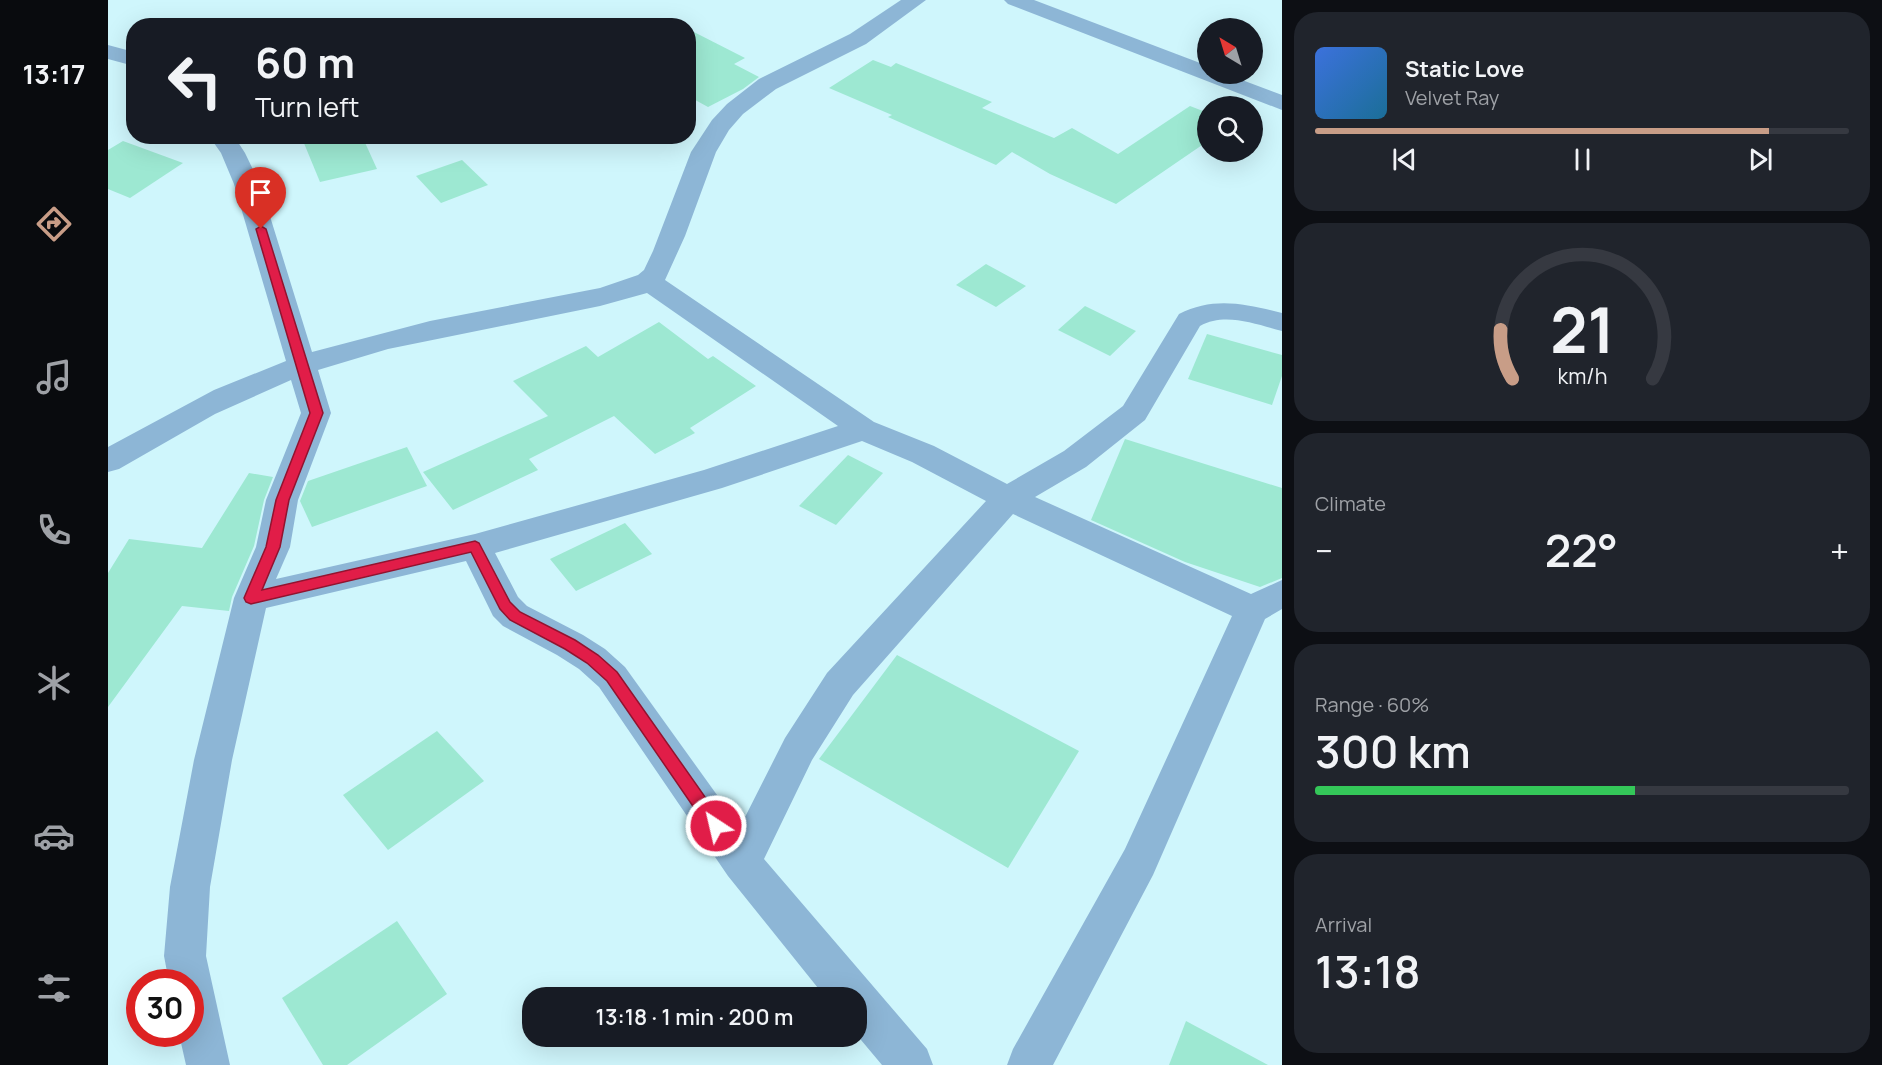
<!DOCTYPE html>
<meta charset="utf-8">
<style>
body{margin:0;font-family:Manrope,sans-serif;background:#20242c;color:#f1f3f6;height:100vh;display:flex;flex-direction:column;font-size:22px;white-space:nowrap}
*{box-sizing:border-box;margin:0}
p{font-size:20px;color:#9ea1a6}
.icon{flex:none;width:33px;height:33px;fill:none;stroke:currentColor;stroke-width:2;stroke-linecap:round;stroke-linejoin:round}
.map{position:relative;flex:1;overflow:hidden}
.side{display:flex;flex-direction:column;gap:12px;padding:12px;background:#0d0f14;width:600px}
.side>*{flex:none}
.top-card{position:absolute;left:18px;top:18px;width:570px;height:126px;border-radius:24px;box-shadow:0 6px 24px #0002;background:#171b24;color:#f1f3f6;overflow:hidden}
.needle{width:39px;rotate:322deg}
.controls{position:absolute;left:1089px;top:18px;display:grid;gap:12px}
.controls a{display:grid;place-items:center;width:66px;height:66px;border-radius:50%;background:#171b24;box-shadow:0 6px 24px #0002;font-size:30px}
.speed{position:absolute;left:18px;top:969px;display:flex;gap:12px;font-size:30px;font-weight:700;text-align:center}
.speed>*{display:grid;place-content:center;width:78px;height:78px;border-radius:50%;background:#171b24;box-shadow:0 6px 24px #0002;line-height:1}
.speed .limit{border:9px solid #d22;background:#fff;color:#111}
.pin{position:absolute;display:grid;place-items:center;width:51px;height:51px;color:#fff;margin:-62px -26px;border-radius:50% 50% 50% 0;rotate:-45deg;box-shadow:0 0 6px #0007}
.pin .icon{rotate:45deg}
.me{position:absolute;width:66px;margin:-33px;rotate:325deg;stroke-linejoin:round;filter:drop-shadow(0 0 4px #0008)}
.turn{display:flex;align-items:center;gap:21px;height:126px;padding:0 30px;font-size:27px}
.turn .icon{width:78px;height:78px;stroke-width:2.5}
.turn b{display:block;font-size:42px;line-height:51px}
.big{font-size:45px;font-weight:600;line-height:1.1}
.side .card{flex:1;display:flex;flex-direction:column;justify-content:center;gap:9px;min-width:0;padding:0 21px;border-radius:24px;background:#20242c}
.side .dial{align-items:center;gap:0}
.dial svg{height:156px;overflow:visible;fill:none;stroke:#363941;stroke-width:7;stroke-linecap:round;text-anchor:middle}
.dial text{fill:#f1f3f6;stroke:none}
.song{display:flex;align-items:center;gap:18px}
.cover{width:72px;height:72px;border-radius:9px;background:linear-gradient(135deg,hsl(220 70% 55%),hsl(200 70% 35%))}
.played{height:6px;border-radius:3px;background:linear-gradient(90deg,#c89d87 85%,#363941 85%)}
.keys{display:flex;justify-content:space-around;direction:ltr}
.heat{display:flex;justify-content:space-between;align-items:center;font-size:33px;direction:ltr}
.charge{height:9px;border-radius:4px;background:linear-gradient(90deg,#34c759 60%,#363941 0)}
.trip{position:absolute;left:414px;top:987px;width:345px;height:60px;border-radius:24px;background:#171b24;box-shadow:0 6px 24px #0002;font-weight:600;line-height:60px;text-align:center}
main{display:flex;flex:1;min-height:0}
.menu{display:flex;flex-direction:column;width:108px;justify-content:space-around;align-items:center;background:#090b0e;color:#9ea1a6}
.menu .icon{width:42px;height:42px}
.menu .active{color:#c89d87}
.menu b{font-size:27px;color:#f1f3f6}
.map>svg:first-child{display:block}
.building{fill:#9de8d2}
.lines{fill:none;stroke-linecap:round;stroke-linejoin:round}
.minor{fill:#8db6d6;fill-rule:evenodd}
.route{fill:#e11d48;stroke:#92132f;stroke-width:1.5}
</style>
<main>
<nav class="menu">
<b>13:17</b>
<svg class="icon active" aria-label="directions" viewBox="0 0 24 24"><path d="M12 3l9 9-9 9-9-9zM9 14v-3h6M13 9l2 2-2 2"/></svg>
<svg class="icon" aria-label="music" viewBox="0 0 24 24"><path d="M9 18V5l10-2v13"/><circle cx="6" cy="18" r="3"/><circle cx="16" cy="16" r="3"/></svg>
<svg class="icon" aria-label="phone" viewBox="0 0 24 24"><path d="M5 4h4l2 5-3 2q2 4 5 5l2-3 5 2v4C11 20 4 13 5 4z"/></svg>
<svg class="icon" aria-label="climate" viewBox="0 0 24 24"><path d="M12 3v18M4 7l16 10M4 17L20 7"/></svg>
<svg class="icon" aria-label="car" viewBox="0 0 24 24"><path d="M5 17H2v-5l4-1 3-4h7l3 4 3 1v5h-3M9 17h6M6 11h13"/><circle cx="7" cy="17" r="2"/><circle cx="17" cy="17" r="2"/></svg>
<svg class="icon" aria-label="filters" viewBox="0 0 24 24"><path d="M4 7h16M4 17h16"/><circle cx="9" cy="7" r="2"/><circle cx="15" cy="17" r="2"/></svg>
</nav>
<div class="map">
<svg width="1174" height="1065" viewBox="0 0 1174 1065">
<rect width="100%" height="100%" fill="#cff6fc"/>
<g class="building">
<path d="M580,29L637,58L626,64L651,77L635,89L600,107L580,96Z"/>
<path d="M765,60L783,67L788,63L884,102L874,108L946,138L964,128L1010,154L1082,106L1100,113V141L1008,204L942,174L904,152L888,165L780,117L784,115L721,88Z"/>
<path d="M193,136H254L269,169L212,182Z"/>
<path d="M15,141L75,163L22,198L0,189V150Z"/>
<path d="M354,160L380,185L333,203L308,176Z"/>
<path d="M878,264L918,286L888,307L848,285Z"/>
<path d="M977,306L1028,331L1002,356L950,330Z"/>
<path d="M551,322L600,359L605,356L648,386L582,428L587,433L547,454L506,416L421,459L430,470L345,510L315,472L440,416L405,381L478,346L490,357Z"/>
<path d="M1099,334L1174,355V376L1164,405L1080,379Z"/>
<path d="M1017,439L1174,488V578L1152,587L1077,562L983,520Z"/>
<path d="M299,447L319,486L204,527L192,501L200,481Z"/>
<path d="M740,455L775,473L728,525L691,506Z"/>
<path d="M141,473L165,477L156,500L146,546L124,597L121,611L74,606L0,707V573L21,539L94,548Z"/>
<path d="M517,523L544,554L468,591L442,559Z"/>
<path d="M789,655L971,751L900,868L711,759Z"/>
<path d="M329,731L376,781L280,850L235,795Z"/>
<path d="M289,921L339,994L239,1065H215L174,998Z"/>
<path d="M1078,1021L1160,1065H1061Z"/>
</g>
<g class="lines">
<g class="minor">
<path d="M793,0H818L758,44L668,89L635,114L621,130L608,152L577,236L557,280L766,422L826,446L899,484L956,451L1015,406L1071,314C1106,296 1138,304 1174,313V331C1147,324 1117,312 1092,326L1037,420L978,467L927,497L1143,594L1174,580V609L1157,619L1045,875L945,1065H899L905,1049L1017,849L1124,616L905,514L745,695L704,760L656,859L819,1049L825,1065H774L748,1034V998H718L620,876L491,687L471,669L449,655L395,626L385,616L358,561L158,608L124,760L102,887L98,956L122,1065H78L71,1034H82V982H61L56,956L62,887L86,760L126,598L148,547L158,500L193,413L183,380L107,414L11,469L0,472V447L106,390L178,361L126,184L113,153L101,136H126L137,153L152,184L204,352L322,321L492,288L530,275L536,270L545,251L583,152L604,120L619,104L651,79L742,34ZM539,293L730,426L596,470L367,534L168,579L182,547L190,500L223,413L210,370L280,349L492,306ZM754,441L804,462L878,501L719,673L677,738L632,827L517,667L497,649L475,635L419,606L410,597L387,553L614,488Z"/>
<path d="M896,0H926L1100,66V74H1118L1174,95V110L900,4Z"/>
<path d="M0,45L26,52V66L0,59Z"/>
</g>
</g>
<path class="route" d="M153,226L158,229L215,413L181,500L172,547L154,590L367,541L371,543L402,602L412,612L467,640L490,655L509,672L614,821L616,826L614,831L608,833L602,831L499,681L479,663L457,649L402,620L392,609L363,552L143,604L138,602L136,598L158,547L168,500L202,413L148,229Z"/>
</svg>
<div class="controls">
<a><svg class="needle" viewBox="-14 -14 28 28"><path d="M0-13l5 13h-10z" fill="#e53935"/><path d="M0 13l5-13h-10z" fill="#9ea1a6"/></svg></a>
<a><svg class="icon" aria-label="search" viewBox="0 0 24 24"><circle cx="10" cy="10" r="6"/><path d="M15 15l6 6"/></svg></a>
</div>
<div class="speed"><div class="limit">30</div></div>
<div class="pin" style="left:153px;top:229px;background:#d93025"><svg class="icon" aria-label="arrive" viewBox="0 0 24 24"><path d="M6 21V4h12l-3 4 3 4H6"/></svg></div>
<svg class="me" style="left:608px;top:826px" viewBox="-20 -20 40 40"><circle r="17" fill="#e11d48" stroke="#fff" stroke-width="3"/><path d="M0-11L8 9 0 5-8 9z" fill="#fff"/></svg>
<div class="trip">13:18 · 1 min · 200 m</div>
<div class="top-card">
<div class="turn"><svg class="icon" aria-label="left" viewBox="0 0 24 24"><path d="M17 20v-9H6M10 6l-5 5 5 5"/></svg><div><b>60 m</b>Turn left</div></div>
</div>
</div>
<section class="side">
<div class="card">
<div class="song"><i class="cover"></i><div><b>Static Love</b><p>Velvet Ray</p></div></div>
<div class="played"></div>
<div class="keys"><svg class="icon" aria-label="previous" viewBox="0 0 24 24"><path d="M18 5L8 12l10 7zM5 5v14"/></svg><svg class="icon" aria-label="pause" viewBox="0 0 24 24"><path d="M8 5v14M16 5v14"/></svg><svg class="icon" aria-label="next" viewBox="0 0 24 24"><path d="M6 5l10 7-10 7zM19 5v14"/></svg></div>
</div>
<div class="card dial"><svg viewBox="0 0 100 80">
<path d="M14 69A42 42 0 1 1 86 69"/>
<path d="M14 69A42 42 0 0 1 8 44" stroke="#c89d87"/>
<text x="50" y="56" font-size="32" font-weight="700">21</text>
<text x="50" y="72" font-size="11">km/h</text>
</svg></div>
<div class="card"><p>Climate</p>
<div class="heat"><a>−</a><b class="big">22°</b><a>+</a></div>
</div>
<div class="card"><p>Range · 60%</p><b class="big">300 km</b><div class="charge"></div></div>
<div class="card"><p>Arrival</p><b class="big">13:18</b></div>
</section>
</main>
